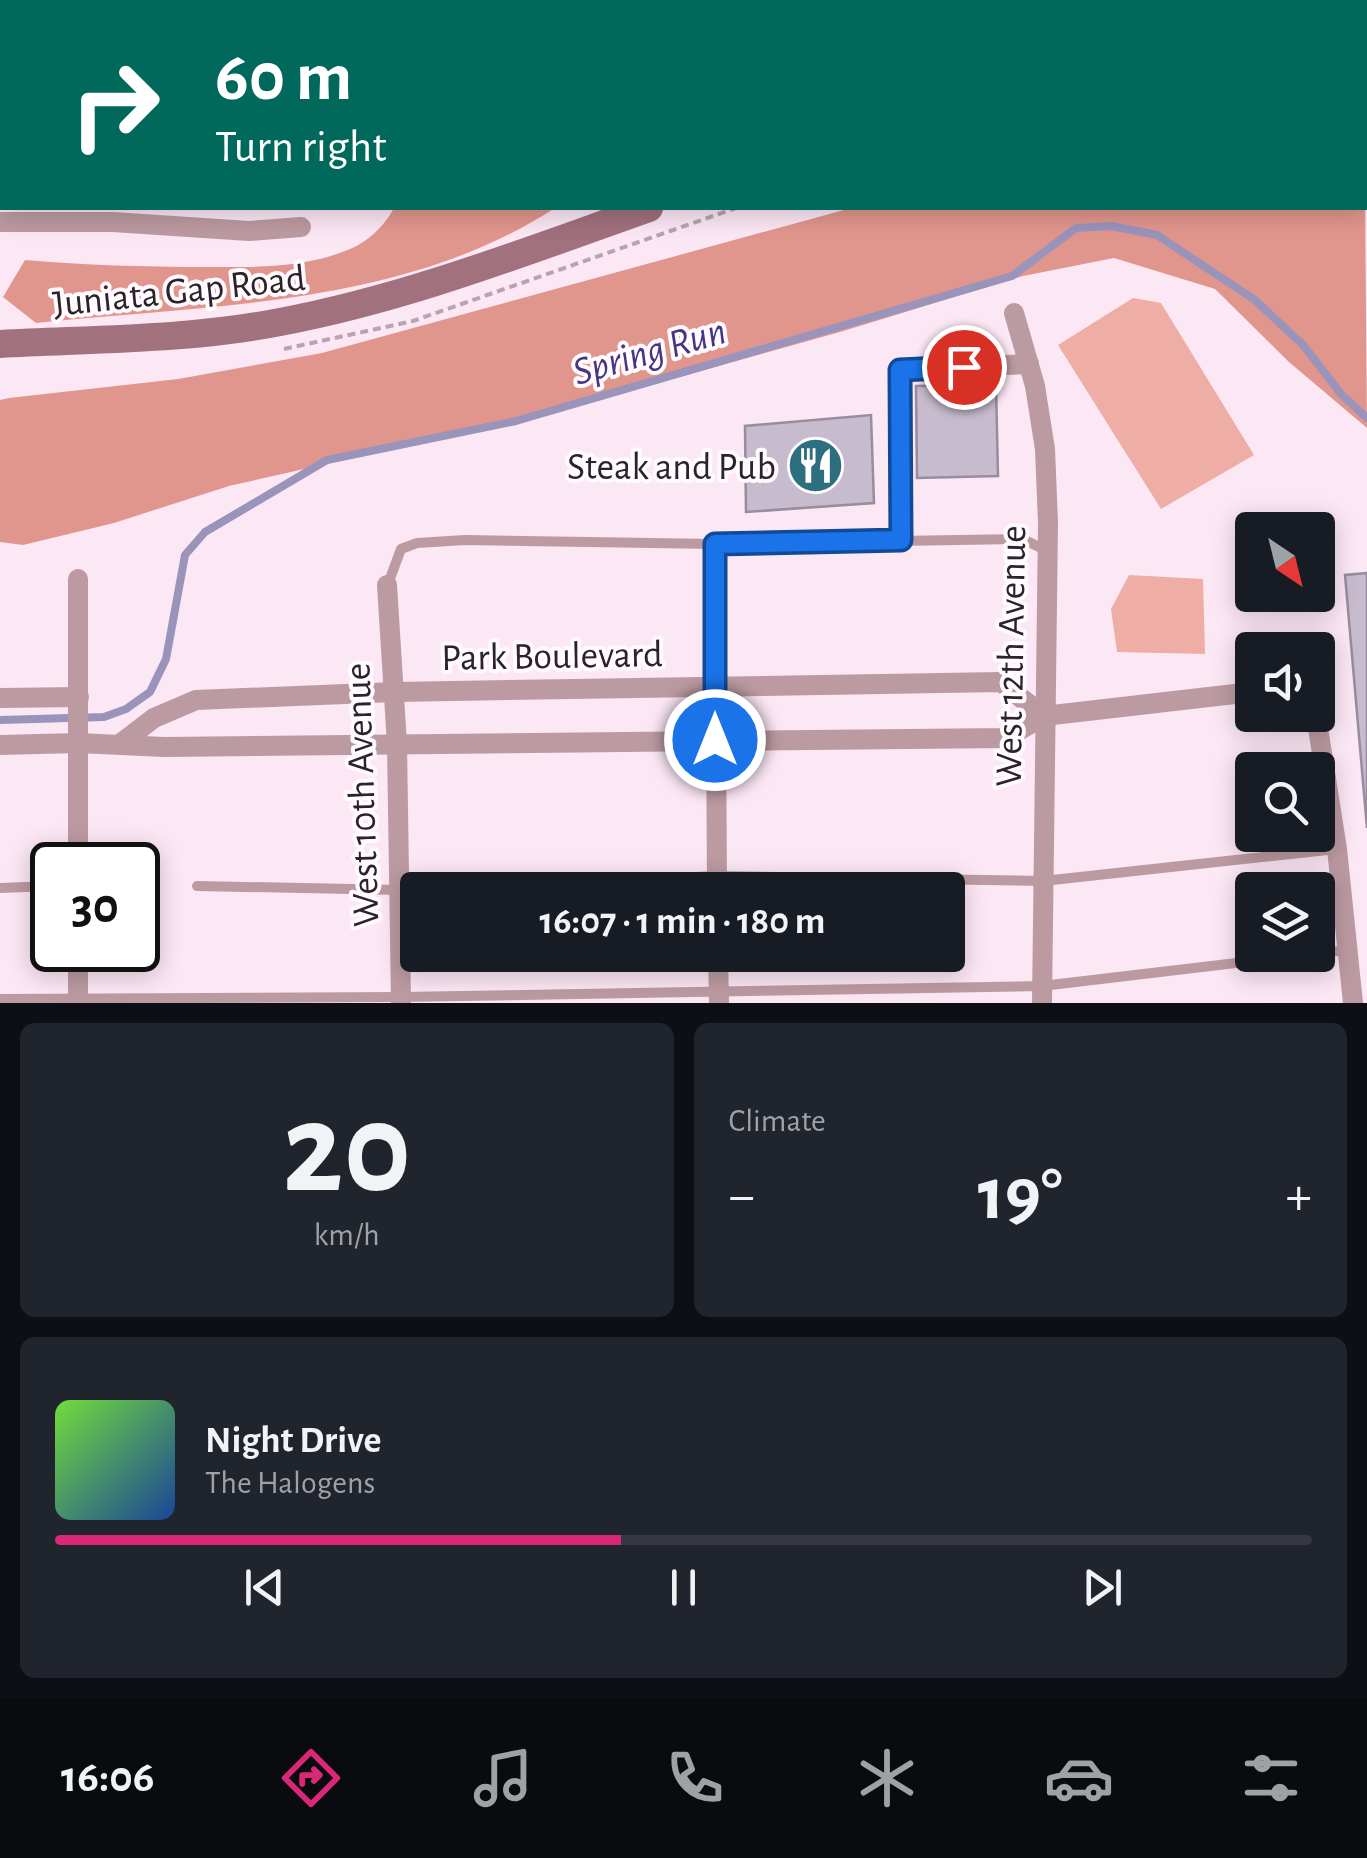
<!DOCTYPE html>
<meta charset="utf-8">
<style>
body{margin:0;font-family:"Alegreya Sans",sans-serif;background:#20242c;color:#f1f3f6;height:100vh;display:flex;flex-direction:column;font-size:38px;white-space:nowrap}
*{box-sizing:border-box;margin:0}
p{font-size:32px;color:#9ea1a6}
.icon{flex:none;width:55px;height:55px;fill:none;stroke:currentColor;stroke-width:2;stroke-linecap:round;stroke-linejoin:round}
.map{position:relative;height:1003px;overflow:hidden}
.panel{display:flex;flex-direction:column;gap:20px;padding:20px;background:#0d0f14;flex:1}
.panel>*{flex:none}
.hud{position:absolute;left:0px;top:0px;width:1368px;height:210px;box-shadow:0 5px 25px #0003;background:#00695c;color:#fff;overflow:hidden}
.needle{width:65px;rotate:145deg}
.fabs{position:absolute;left:1235px;top:512px;display:grid;gap:20px}
.fabs a{display:grid;place-items:center;width:100px;height:100px;border-radius:10px;background:#171b24;box-shadow:0 5px 25px #0003;font-size:50px}
.speed{position:absolute;left:30px;top:842px;display:flex;gap:20px;font-size:50px;font-weight:700;text-align:center}
.speed>*{display:grid;place-content:center;width:130px;height:130px;border-radius:50%;background:#171b24;box-shadow:0 5px 25px #0003;line-height:1}
.speed .limit{border:5px solid #111;border-radius:15px;background:#fff;color:#111}
.pin{position:absolute;display:grid;place-items:center;width:85px;height:85px;color:#fff;margin:-42px;border:5px solid #fff;border-radius:50%;box-shadow:0 2px 10px #0007}
.me{position:absolute;width:110px;margin:-55px;rotate:0deg;stroke-linejoin:round;filter:drop-shadow(0 0 8px #0008)}
.turn{display:flex;align-items:center;gap:35px;height:210px;padding:0 50px;font-size:45px}
.turn .icon{width:130px;height:130px;stroke-width:2.5}
.turn b{display:block;font-size:70px;line-height:85px}
.big{font-size:75px;font-weight:700;line-height:1.1}
.panel .tile{flex:1;display:flex;flex-direction:column;justify-content:center;gap:15px;min-width:0;padding:0 35px;border-radius:15px;background:#20242c}
.panel .dial{align-items:center;gap:0}
.dial b{font-size:130px;line-height:1}
.song{display:flex;align-items:center;gap:30px}
.cover{width:120px;height:120px;border-radius:15px;background:linear-gradient(135deg,hsl(100 70% 55%),hsl(220 70% 35%))}
.played{height:10px;border-radius:5px;background:linear-gradient(90deg,#db2777 45%,#363941 45%)}
.keys{display:flex;justify-content:space-around;direction:ltr}
.heat{display:flex;justify-content:space-between;align-items:center;font-size:55px;direction:ltr}
.panel .tiles{flex:1;display:grid;gap:20px;grid-template-columns:1fr 1fr}
.tile:last-child{grid-column:span 2}
.trip{position:absolute;left:400px;top:872px;width:565px;height:100px;border-radius:10px;background:#171b24;box-shadow:0 5px 25px #0003;font-weight:700;line-height:100px;text-align:center}
.menu{display:flex;height:160px;justify-content:space-around;align-items:center;background:#090b0e;color:#9ea1a6}
.menu .icon{width:70px;height:70px}
.menu .current{color:#db2777}
.menu b{font-size:45px;color:#f1f3f6}
.map>svg:first-child{display:block}
.green{fill:#eeaea6}
.forest{fill:#e1968d}
.lines{fill:none;stroke-linecap:round;stroke-linejoin:round}
.stream{stroke:#9a94bb;stroke-width:8}
.building{fill:#c7bbce;stroke:#988c9e;stroke-width:2.5}
.path{stroke:#b6a5b0;stroke-width:4;stroke-dasharray:8 5;stroke-linecap:butt}
.lane{stroke:#bc9aa2;stroke-width:10}
.street{stroke:#bc9aa2;stroke-width:20}
.secondary{stroke:#a1717d;stroke-width:28}
.route-casing{stroke:#114b97;stroke-width:25}
.route{stroke:#1a73e8;stroke-width:18}
.labels{text-anchor:middle;stroke-width:8;stroke-linejoin:round;paint-order:stroke}
.street-label{font-size:38px;fill:#2b2329;stroke:#fefafd}
.poi-label{font-size:38px;fill:#2b2329;stroke:#fefafd;text-anchor:end}
.water-label{font-size:40px;font-style:italic;fill:#463682;stroke:#fefafd}
</style>
<div class="map">
<svg width="1367" height="1003" viewBox="0 0 1367 1003">
<rect width="100%" height="100%" fill="#fce7f5"/>
<g class="green">
<path d="M1133,298L1161,303L1254,455L1161,509L1058,345Z"/>
<path d="M1129,575L1203,579L1205,654L1117,652L1111,609Z"/>
</g>
<g class="forest">
<path d="M0,0H449L2,2L0,81Z"/>
<path d="M1365,195L1367,428L1289,362L1215,289L1114,258L1023,276L840,332L544,415L229,486L114,523L23,545L0,542V400L9,398L178,379L322,353L851,208H1365Z"/>
<path d="M394,208H555C404,306 211,305 36,323L3,297L25,260C85,265 144,267 204,267C253,267 303,269 350,249C368,242 385,225 394,208Z"/>
</g>
<g class="lines">
<path class="stream" d="M0,720L104,717L126,709L150,692L166,659L185,555L205,532L327,460L516,421L1012,276L1076,228L1111,226L1157,235L1255,300L1304,346L1341,394L1367,418"/>
</g>
<g class="building">
<path d="M996,384L998,476L917,478L916,386Z"/>
<path d="M871,415L874,503L746,512L745,426Z"/>
<path d="M1367,573V828L1345,575Z"/>
</g>
<g class="lines">
<g class="path">
<path d="M1204,2L1212,0"/>
<path d="M284,349L413,321L736,208"/>
</g>
<g class="lane">
<path d="M388,584L401,549L417,543L465,540L715,544L1023,539L1047,551"/>
<path d="M197,886L400,890L717,876L1043,881L1337,849"/>
<path d="M0,888L52,886"/>
<path d="M1318,953L1348,950"/>
<path d="M0,999L401,997L1042,986L1304,955"/>
</g>
<g class="street">
<path d="M0,222H113L249,231L301,227"/>
<path d="M1014,313L1035,386L1045,449L1048,523L1042,1003"/>
<path d="M901,541L900,370L1029,364"/>
<path d="M715,544L717,890"/>
<path d="M387,585L397,744L401,1003"/>
<path d="M0,698L79,697"/>
<path d="M1316,715L1337,849L1353,1003"/>
<path d="M120,744L154,718L196,700L394,692L1001,682L1044,716"/>
<path d="M0,745L78,743L164,747L1006,738L1044,716L1252,692"/>
<path d="M78,865V579"/>
<path d="M718,955L719,1003"/>
<path d="M78,1003V950"/>
</g>
<g class="secondary">
<path d="M1115,2L1122,0"/>
<path d="M0,344C93,339 188,340 280,322C407,298 527,251 649,208"/>
</g>
</g>
<g class="lines">
<defs>
<path id="route" d="M715,740V544L901,540L900,370L964,367"/>
</defs>
<use href="#route" class="route-casing"/>
<use href="#route" class="route"/>
</g>
<defs>
<symbol id="restaurant-disc" viewBox="-11 -11 22 22"><circle r="9.5" fill="#2c7080" stroke="#fefafd"/><path d="M-5-6h1v4h1v-4h1v4h1v-4h1v5L-1.5 .5V6h-2V.5L-5-1ZM5-6V6H3V1.5H1.5Q1.5-4 5-6Z" fill="#fff"/></symbol>
</defs>
<g fill-rule="evenodd">
<use href="#restaurant-disc" x="784" y="434" width="63" height="63"/>
</g>
<g class="labels">
<g class="street-label">
<text transform="translate(179 290) rotate(-6)" y="13">Juniata Gap Road</text>
<text transform="translate(552 655) rotate(-1)" y="13">Park Boulevard</text>
<text transform="translate(1010 656) rotate(-89)" y="13">West 12th Avenue</text>
<text transform="translate(361 795) rotate(-92)" y="13">West 10th Avenue</text>
</g>
<g class="poi-label">
<text x="776" y="479">Steak and Pub</text>
</g>
<g class="water-label">
<text transform="translate(649 350) rotate(-16)" y="14">Spring Run</text>
</g>
</g>
</svg>
<div class="fabs">
<a><svg class="needle" viewBox="-14 -14 28 28"><path d="M0-13l5 13h-10z" fill="#e53935"/><path d="M0 13l5-13h-10z" fill="#9ea1a6"/></svg></a>
<a><svg class="icon" aria-label="sound" viewBox="0 0 24 24"><path d="M4 9h4l5-4v14l-5-4H4zM17 9q2 3 0 6"/></svg></a>
<a><svg class="icon" aria-label="search" viewBox="0 0 24 24"><circle cx="10" cy="10" r="6"/><path d="M15 15l6 6"/></svg></a>
<a><svg class="icon" aria-label="layers" viewBox="0 0 24 24"><path d="M12 4l9 5-9 5-9-5zM3 14l9 5 9-5"/></svg></a>
</div>
<div class="speed"><div class="limit">30</div></div>
<div class="pin" style="left:964px;top:367px;background:#d93025"><svg class="icon" aria-label="arrive" viewBox="0 0 24 24"><path d="M6 21V4h12l-3 4 3 4H6"/></svg></div>
<svg class="me" style="left:715px;top:740px" viewBox="-20 -20 40 40"><circle r="17" fill="#1a73e8" stroke="#fff" stroke-width="3"/><path d="M0-11L8 9 0 5-8 9z" fill="#fff"/></svg>
<div class="trip">16:07 · 1 min · 180 m</div>
<div class="hud">
<div class="turn"><svg class="icon" aria-label="right" viewBox="0 0 24 24"><path d="M7 20v-9h11M14 6l5 5-5 5"/></svg><div><b>60 m</b>Turn right</div></div>
</div>
</div>
<section class="panel">
<div class="tiles">
<div class="tile dial"><b>20</b><p>km/h</p></div>
<div class="tile"><p>Climate</p>
<div class="heat"><a>−</a><b class="big">19°</b><a>+</a></div>
</div>
<div class="tile">
<div class="song"><i class="cover"></i><div><b>Night Drive</b><p>The Halogens</p></div></div>
<div class="played"></div>
<div class="keys"><svg class="icon" aria-label="previous" viewBox="0 0 24 24"><path d="M18 5L8 12l10 7zM5 5v14"/></svg><svg class="icon" aria-label="pause" viewBox="0 0 24 24"><path d="M8 5v14M16 5v14"/></svg><svg class="icon" aria-label="next" viewBox="0 0 24 24"><path d="M6 5l10 7-10 7zM19 5v14"/></svg></div>
</div>
</div>
</section>
<nav class="menu">
<b>16:06</b>
<svg class="icon current" aria-label="directions" viewBox="0 0 24 24"><path d="M12 3l9 9-9 9-9-9zM9 14v-3h6M13 9l2 2-2 2"/></svg>
<svg class="icon" aria-label="music" viewBox="0 0 24 24"><path d="M9 18V5l10-2v13"/><circle cx="6" cy="18" r="3"/><circle cx="16" cy="16" r="3"/></svg>
<svg class="icon" aria-label="phone" viewBox="0 0 24 24"><path d="M5 4h4l2 5-3 2q2 4 5 5l2-3 5 2v4C11 20 4 13 5 4z"/></svg>
<svg class="icon" aria-label="climate" viewBox="0 0 24 24"><path d="M12 3v18M4 7l16 10M4 17L20 7"/></svg>
<svg class="icon" aria-label="car" viewBox="0 0 24 24"><path d="M5 17H2v-5l4-1 3-4h7l3 4 3 1v5h-3M9 17h6M6 11h13"/><circle cx="7" cy="17" r="2"/><circle cx="17" cy="17" r="2"/></svg>
<svg class="icon" aria-label="filters" viewBox="0 0 24 24"><path d="M4 7h16M4 17h16"/><circle cx="9" cy="7" r="2"/><circle cx="15" cy="17" r="2"/></svg>
</nav>
